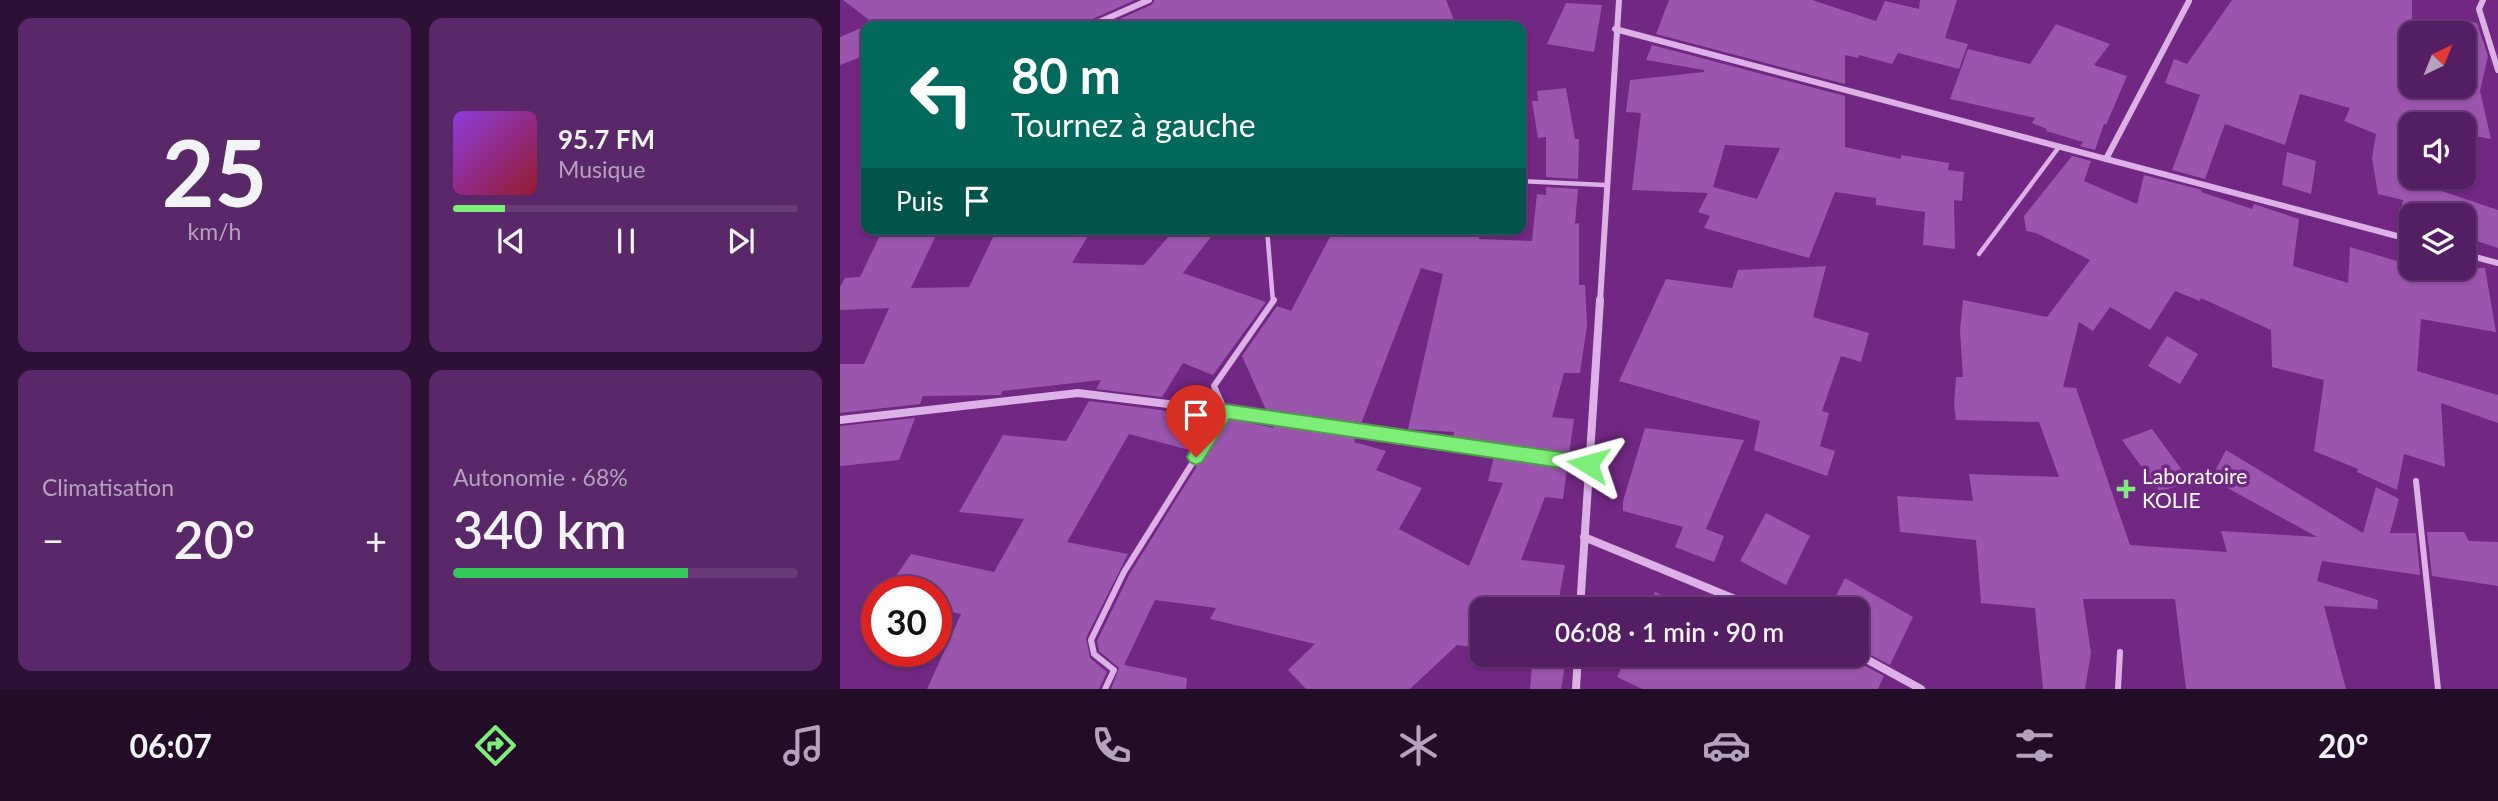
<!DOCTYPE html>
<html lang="fr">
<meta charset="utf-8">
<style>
body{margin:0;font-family:Lato,sans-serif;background:#5a2768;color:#f1f3f6;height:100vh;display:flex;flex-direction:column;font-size:26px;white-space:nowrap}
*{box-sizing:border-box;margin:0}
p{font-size:23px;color:#b5a2be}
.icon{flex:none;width:38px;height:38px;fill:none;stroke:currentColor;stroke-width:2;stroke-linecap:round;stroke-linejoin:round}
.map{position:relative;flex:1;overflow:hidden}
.drawer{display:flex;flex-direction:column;gap:18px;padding:18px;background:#2e1036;width:840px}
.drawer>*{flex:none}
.top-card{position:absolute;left:21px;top:21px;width:665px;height:214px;border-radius:14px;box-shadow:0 2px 5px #0004,0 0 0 2px #6a3c77;background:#00695c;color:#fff;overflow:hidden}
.needle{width:46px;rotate:43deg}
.buttons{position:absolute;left:1559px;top:21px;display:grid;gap:14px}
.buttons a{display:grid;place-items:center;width:77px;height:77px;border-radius:14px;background:#541e62;box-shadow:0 2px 5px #0004,0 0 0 2px #6a3c77;font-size:35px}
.speed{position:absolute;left:21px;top:576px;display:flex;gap:14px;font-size:35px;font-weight:700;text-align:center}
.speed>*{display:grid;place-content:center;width:91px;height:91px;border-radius:50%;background:#541e62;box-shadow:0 2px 5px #0004,0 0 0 2px #6a3c77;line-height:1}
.speed .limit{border:10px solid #d22;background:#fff;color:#111}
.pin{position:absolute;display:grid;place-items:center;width:60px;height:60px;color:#fff;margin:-72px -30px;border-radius:50% 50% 50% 0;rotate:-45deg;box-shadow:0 0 7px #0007}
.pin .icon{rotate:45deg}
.me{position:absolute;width:77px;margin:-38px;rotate:278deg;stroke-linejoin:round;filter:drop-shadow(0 0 5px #0008)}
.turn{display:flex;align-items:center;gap:24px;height:147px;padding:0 35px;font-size:32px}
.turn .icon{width:91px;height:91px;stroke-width:2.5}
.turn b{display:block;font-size:49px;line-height:60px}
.then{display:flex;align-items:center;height:66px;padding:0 35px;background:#0003;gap:14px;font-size:26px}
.big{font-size:52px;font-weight:600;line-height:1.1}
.drawer .card{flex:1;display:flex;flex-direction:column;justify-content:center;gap:10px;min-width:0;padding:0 24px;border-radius:14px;background:#5a2768}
.drawer .dial{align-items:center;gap:0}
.dial b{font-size:91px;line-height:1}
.song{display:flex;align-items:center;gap:21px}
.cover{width:84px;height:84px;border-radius:10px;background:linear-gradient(135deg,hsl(270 70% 55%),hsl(350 70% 35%))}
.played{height:7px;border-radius:4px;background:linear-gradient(90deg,#7dee77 15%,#6a3c77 15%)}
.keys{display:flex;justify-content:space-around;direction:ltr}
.heat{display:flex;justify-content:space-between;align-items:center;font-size:38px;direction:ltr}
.charge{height:10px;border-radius:5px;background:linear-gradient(90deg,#34c759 68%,#6a3c77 0)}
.drawer .tiles{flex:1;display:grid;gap:18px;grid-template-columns:repeat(2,1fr)}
.trip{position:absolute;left:630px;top:597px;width:399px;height:70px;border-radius:14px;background:#541e62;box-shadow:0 2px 5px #0004,0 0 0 2px #6a3c77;font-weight:600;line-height:70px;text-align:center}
.tabs{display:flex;height:112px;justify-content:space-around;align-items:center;background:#220c27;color:#b5a2be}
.tabs .icon{width:49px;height:49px}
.tabs .current{color:#7dee77}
.tabs b{font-size:32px;color:#f1f3f6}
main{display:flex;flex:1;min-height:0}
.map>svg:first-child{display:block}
.building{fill:#9a55ac;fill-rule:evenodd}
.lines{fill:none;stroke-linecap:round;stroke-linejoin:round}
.service-far1{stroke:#dbb1e6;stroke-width:4.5}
.service{stroke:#dbb1e6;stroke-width:6}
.minor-far1{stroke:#dbb1e6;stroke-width:6}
.minor{stroke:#dbb1e6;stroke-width:8}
.route{fill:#7dee77;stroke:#519b4d;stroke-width:2}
.poi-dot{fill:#7dee77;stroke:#702882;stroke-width:2.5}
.labels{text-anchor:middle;stroke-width:7;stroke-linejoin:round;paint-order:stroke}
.poi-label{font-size:21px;fill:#fff;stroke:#702882;text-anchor:start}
</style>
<main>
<section class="drawer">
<div class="tiles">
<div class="card dial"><b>25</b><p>km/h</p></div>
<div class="card">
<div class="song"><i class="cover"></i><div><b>95.7 FM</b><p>Musique</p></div></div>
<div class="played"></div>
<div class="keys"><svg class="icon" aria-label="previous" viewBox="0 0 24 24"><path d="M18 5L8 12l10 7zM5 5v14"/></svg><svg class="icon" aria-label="pause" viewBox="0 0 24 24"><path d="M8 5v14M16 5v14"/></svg><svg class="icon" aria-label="next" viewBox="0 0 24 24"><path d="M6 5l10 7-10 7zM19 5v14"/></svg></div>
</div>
<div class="card"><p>Climatisation</p>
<div class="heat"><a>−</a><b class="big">20°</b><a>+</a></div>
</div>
<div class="card"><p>Autonomie · 68%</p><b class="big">340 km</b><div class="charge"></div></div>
</div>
</section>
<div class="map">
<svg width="1658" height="689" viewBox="0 0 1658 689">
<rect width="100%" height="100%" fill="#702882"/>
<g class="building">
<path d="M3,0H295L248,21L244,26H37Z"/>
<path d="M315,0H606L614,20L602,23L604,26H264L311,5Z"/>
<path d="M829,0H972L1036,21L1045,1L1079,9L1080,0H1117L1105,38L1128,44L1119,69L1058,53L1052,64L1019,55L1018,58L1005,55V84L816,34Z"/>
<path d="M1392,0H1572V86H1624V20L1637,23L1648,56L1640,91L1651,139L1624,134V124H1572V181L1658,210V248L1628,238L1629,215H1560L1563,200L1538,194L1532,158L1536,134L1504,121L1510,108L1460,94L1445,145L1385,124L1365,179L1332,170L1360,95L1325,83L1334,59L1347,64Z"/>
<path d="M726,3L762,5L754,52L707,44Z"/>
<path d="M1216,24L1270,44L1254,65L1287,76L1266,125L1264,124L1255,150L1240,146L1243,142L1206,131L1207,129L1192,123L1195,118L1110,99L1128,49L1190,64Z"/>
<path d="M26,26V55L0,65V37Z"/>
<path d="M812,45L1005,96V147L1061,159V155L1109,163L1108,170L1124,172L1122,201L1114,200L1115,249L1083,245L1085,212L1036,205V198L995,192L969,258L864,228L870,216L858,212L868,193L792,190L801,113L786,112L790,80L864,72V70L806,60ZM885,145L940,148L917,199L873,187Z"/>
<path d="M726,88L735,139H739L738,179L706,177V137L698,138L692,101H698L697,91Z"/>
<path d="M1447,152L1476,161L1471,194L1442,185Z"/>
<path d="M1232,156L1251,161L1244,181L1297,204L1304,175L1362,190L1361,192L1412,209L1414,204L1459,219L1453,266L1508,283L1510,247L1557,261V268H1645L1656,332L1581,319L1577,371L1658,395V423L1601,403L1605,467L1564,454L1557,490L1517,472L1518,469L1474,451L1484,380L1432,367L1431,330L1361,298L1360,301L1335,291L1310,330L1270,307L1253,331L1239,322L1223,387L1236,388L1290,545L1387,552L1381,531L1477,537L1371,479L1386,450L1523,533L1536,487L1559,499L1550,533H1576L1580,575L1482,561L1477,581L1538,600L1537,609L1484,606L1506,689H1346L1335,599H1243L1251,653L1245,689H1203L1195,608L1141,603L1136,540L1060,532L1057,496L1133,501L1129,474L1219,477L1199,422L1116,420L1114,405L1116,377H1123L1120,330L1123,300L1207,317L1250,260L1196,233L1186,231L1184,216Z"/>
<path d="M706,187L738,189L735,224L739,223V285H745L747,325L740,373H724L712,417L734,419L729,455L613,438L614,432L568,429L603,274L581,268L521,424L426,410L402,356L437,306L451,311L494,229L594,233L595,229H641L639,239L692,241L697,194L706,195Z"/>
<path d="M43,229H99L71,288L129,287L157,229H252L232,263L304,265L335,229H377L343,273L426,302L373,375L343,363L322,397L256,389L261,380L162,391L161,395L83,396L80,404L0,413V364H24L49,308L0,310V287L5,278L20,277Z"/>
<path d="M986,266L973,317L1029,333L1021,362L1001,356L982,411L989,413L980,446L995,451L987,476L914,450L920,421L779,381L826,279L892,288L898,270Z"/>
<path d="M1327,336L1358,354L1340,384L1308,366Z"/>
<path d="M249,401L321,410L371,423L353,451L289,434L227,542L288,554L246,638L250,658L267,672L259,689H87L121,614L96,609V592H45L71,554L154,572L184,519L119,512L163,435L226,441Z"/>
<path d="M75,418L59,460L0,466V426Z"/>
<path d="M387,418L434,428L432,425L516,437L514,442L546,451L536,470L582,488L559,529L629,566L663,483L648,481L654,457L727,468L723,499L705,497L681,560L725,565L717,609L642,603V648L617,645L570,689H466L448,670L475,644L370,619L376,608L315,600L284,665L347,678L346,689H271L279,668L259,651L257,641L289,575Z"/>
<path d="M805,428L904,440L866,529L884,536L874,562L835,547L843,527L783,511V501Z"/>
<path d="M1312,429L1350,481L1320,492L1282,440Z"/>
<path d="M926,513L970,536L946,585L900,561Z"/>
<path d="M1587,532H1624L1629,541L1658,542V586L1592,576Z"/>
<path d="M1005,578L1073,617L1050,665L1017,648V609H989Z"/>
<path d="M815,592L854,609H808Z"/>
<path d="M693,654H727L721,689H690Z"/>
<path d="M787,654L963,657L1011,654L1014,660L1044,676L1038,689H802L777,677Z"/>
</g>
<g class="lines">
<g class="service-far1">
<path d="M681,181L765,185"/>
<path d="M427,229L433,302"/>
<path d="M1139,254L1219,147"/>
</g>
<g class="service">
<path d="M1576,481L1598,689"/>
<path d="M265,689L274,670L254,654L251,640L284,572L385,411L374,386L434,300"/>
<path d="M1278,689L1280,652"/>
</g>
<g class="minor-far1">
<path d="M1643,0L1639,9L1658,70"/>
<path d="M250,26L309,0"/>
<path d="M775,29L1572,240"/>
<path d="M1266,159L1349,1"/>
<path d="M1624,254L1658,263"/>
<path d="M760,302L779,0"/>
</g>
<g class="minor">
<path d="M0,420L238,393L385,411L748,464"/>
<path d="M744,537L919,609"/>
<path d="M740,609L760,300"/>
<path d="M1017,654L1081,689"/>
<path d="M736,689L738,654"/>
</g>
</g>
<path class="route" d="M385,404L748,456L754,458L757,464L754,469L748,472L389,419L362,462L356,465L350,462L347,457L350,451L379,406Z"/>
<path class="poi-dot" d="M1282.5 478.5h7v7h7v7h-7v7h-7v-7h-7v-7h7z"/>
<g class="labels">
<g class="poi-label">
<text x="1302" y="484">Laboratoire<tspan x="1302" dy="24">KOLIE</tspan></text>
</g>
</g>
</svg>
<div class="buttons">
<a><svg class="needle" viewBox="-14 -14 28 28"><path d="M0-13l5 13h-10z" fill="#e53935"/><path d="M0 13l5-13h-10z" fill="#b5a2be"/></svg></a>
<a><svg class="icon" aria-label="sound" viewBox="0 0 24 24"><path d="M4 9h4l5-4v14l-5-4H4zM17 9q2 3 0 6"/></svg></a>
<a><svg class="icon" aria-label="layers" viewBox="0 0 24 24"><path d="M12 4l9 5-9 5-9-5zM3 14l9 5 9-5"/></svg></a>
</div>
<div class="speed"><div class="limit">30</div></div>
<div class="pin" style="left:356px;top:457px;background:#d93025"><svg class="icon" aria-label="arrive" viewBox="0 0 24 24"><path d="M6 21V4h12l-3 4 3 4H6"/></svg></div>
<svg class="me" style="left:748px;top:464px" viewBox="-20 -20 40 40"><path d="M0-17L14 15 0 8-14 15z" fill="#7dee77" stroke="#fff" stroke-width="4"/></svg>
<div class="trip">06:08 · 1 min · 90 m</div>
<div class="top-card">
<div class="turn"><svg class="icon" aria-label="left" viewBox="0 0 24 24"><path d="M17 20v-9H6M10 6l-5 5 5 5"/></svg><div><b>80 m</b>Tournez à gauche</div></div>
<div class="then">Puis<svg class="icon" aria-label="arrive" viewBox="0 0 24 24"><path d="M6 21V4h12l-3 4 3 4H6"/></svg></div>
</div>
</div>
</main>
<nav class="tabs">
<b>06:07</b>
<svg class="icon current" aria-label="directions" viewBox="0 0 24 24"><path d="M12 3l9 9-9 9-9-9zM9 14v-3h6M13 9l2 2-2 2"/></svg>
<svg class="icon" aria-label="music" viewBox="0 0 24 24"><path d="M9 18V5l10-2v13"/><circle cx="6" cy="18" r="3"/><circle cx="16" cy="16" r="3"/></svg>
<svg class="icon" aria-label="phone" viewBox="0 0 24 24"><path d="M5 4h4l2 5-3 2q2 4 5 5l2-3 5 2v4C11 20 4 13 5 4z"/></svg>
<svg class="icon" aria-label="climate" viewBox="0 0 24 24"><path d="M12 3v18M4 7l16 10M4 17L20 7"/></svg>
<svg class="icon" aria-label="car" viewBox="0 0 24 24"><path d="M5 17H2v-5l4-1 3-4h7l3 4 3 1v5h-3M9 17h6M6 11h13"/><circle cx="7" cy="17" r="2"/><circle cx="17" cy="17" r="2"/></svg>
<svg class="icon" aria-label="filters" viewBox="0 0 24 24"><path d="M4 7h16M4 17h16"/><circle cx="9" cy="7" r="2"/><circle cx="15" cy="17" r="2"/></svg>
<b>20°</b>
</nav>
